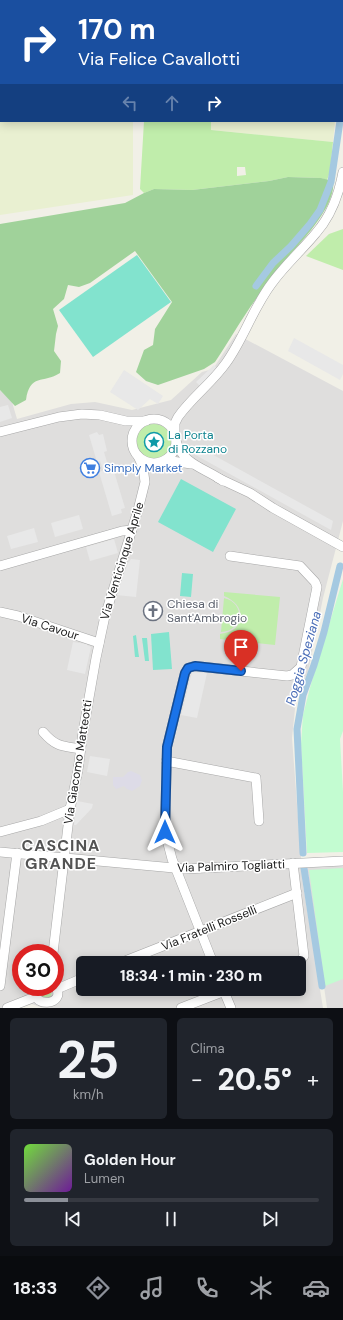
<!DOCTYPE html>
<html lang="it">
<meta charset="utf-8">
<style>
body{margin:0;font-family:"DM Sans",sans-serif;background:#20242c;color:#f1f3f6;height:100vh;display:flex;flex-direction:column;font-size:15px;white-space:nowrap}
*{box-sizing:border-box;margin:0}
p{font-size:13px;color:#9ea1a6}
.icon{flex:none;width:22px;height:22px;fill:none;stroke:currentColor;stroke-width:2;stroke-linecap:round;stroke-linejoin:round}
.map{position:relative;height:1008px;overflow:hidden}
.side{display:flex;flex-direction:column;gap:10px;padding:10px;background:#0d0f14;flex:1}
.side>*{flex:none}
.guide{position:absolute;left:0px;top:0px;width:343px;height:122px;box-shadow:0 2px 10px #0003;background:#1a4fa0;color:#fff;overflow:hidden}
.speed{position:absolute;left:12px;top:944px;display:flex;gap:8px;font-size:20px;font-weight:700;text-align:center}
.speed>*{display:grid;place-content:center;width:52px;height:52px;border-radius:50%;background:#171b24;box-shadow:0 2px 10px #0003;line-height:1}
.speed .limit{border:6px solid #d22;background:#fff;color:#111}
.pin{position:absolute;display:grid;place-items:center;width:34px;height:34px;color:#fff;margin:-41px -17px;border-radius:50% 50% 50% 0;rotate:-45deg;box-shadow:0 0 4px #0007}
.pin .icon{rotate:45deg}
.me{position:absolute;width:44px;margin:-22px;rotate:0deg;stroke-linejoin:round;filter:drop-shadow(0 0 3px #0008)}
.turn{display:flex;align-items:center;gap:14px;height:84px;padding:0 12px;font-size:18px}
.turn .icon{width:52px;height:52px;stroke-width:2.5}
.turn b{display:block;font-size:28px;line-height:34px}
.lanes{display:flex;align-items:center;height:38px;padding:0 12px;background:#0003;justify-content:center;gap:20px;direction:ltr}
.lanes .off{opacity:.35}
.big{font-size:30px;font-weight:800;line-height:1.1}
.side .widget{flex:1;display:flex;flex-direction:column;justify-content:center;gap:6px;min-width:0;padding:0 14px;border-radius:6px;background:#20242c}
.side .dial{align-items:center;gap:0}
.dial b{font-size:52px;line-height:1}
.song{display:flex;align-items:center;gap:12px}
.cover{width:48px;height:48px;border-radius:6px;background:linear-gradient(135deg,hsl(100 70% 55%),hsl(280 70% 35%))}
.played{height:4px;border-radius:2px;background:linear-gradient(90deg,#8c9099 15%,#363941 15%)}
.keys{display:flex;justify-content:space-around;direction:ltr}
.heat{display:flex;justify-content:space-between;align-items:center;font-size:22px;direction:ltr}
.side .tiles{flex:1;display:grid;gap:10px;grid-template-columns:1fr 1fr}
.widget:last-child{grid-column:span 2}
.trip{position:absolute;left:76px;top:956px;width:230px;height:40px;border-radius:6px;background:#171b24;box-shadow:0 2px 10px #0003;font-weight:800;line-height:40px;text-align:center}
.dock{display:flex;height:64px;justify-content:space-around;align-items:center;background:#090b0e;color:#9ea1a6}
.dock .icon{width:28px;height:28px}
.dock .active{color:#8c9099}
.dock b{font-size:18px;color:#f1f3f6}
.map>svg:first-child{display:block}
.residential{fill:#dfdedd;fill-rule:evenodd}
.farmland{fill:#e9f0d1}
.grass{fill:#c0edab;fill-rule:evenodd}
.forest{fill:#a0d29a}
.park{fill:#c3fcd1}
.pitch{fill:#82e3ce}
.parking{fill:#e8e8e8}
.plaza{fill:#dddbe7}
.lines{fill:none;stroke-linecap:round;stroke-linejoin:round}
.canal{stroke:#a5c9e1;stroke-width:7}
.minor-casing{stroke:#a7a7a7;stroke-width:10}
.minor{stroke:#fff;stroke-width:9}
.route-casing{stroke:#114b97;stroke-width:10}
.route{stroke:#1a73e8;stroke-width:7}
.labels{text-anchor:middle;stroke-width:3;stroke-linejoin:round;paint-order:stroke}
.culture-label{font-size:12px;fill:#0d838f;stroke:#fff;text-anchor:start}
.shop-label{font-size:12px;fill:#366cbe;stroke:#fff;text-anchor:start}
.street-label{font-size:12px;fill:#202020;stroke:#fff}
.worship-label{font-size:12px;fill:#5b616d;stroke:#fff;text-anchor:start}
.water-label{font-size:13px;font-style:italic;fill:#476bb6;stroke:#fff}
.district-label{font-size:16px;font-weight:bold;letter-spacing:1px;fill:#535353;stroke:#fff}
</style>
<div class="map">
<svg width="343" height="1008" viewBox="0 0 343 1008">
<rect width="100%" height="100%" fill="#f1f0e7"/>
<g class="residential">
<path d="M236,334L343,391V521L323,598L308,672L296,699L292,738L303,884L323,1008H43L32,1004L21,1008H0V390L12,402L17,419L71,404L95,402L132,410L171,400L202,372L213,369ZM21,953H55V987H21ZM83,963H299V989H83Z"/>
<path d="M343,856V1008H327L306,858Z"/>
</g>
<g class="farmland">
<path d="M28,0H245V1Z"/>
<path d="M255,0H343V4L342,13V1Z"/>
<path d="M0,2H1L0,94Z"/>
<path d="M0,109H1V121H133V195L0,215Z"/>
<path d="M211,121H335L333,142L211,130Z"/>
</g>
<g class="grass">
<path d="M144,121H211V130L333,142L330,172L327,180L321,178L288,177L269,181L192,190L154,189L144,193L140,189ZM237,167H245L246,175L237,176Z"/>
<path d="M343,229V270L306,256L329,234Z"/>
<circle cx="154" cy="442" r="18"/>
<path d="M224,592L280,597L275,645L220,639V634C247,631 247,605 224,596Z"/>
<path d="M224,598C246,603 243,631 221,632Z"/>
<circle cx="46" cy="993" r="5.5"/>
</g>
<path class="forest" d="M288,177L321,178L333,181C337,207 297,246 281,265C273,274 266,285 259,295C243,316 230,340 215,362L204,369L158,385L146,381L136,372L144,350L153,345L155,329L172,302L135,251L90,283L79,287L68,285L64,299L53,309L58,326L56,334L54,351L61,361L60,373C43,384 30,373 26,400L15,406L0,390V224L125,203L144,193L154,189L192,190L269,181Z"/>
<g class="park">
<path d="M343,579V731L340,739L343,792V852L307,853L301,744L303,715L311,684Z"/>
<path d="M343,868V979L325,986L309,870Z"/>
</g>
<g class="pitch">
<path d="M137,255L171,302L93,357L59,310Z"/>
<path d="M181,479L236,509L213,552L158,522Z"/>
<path d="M182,573L193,574L191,597L180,596Z"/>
<path d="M169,632L172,669L153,670L151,634Z"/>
<path d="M136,635L139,657H135L133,636Z"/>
<path d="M142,638H147L149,661H145Z"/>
</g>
<g class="parking">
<path d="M294,338L343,365V374L340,380L288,351Z"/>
<path d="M214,365L218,369L201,387L196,382Z"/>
<path d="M124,370L163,396L158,404L150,399L138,410L110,392Z"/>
<path d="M8,405L12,418L0,422V407Z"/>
<path d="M97,432L99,435L103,434L107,451L104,452L109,469L113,468L125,508L121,509L122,513L112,516L99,472L103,470L100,461L97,462L89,435Z"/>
<path d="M197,446L333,521L331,530L192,453Z"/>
<path d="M79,515L83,529L55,537L51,523Z"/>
<path d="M34,528L38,542L11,549L7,536Z"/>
<path d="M114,539L118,553L90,561L86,547Z"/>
<path d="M131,559L140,560L136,597L116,595L128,563Z"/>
<path d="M73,642L87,644V645L91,647L85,674L67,670Z"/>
<path d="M192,672L207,673L197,718L181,715Z"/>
<path d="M90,756L110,759L107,776L87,772Z"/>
<path d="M77,801L93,804L92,808L76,825H74Z"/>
<path d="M27,845L53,847L52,854L26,851Z"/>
</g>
<path class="plaza" d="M131,771L140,775L142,780L140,786L132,791L127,789L124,786L116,789L113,785V777H123L128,772Z"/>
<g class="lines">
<g class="canal">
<path d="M342,100L343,89"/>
<path d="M256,286L273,263L291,246L310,224L320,210L331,182L340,121"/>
<path d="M303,853L297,729L303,695L314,665L324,632L340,566"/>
<path d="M304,868L322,986"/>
</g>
<defs>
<g id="minor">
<circle cx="154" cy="441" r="22"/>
<path d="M0,432L59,417L82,414L100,415L126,421H146"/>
<path d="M175,434V423L178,417C192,397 212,383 226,363C244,338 253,308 272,283C285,265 302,250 316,233C331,216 339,194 343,172"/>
<path d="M176,441C183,465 205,468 223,481"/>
<path d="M162,462L172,461L191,464"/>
<path d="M218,478L250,493L273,508L343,547"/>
<path d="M0,566L122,531L132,530"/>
<path d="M0,612L18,616L99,643"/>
<path d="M43,732C56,747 62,746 81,749"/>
<path d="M166,761L256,778L259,821"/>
<path d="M0,832L41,821L70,809"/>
<path d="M0,852L185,869L343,861"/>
<path d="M293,863L304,956L301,960L294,963"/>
<path d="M53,953L70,809L78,770L83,732L96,658L105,616L138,510L145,482L143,467L138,456"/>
<path d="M120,963L297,893"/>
<path d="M213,963L172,859L165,832L167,747L185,673L188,668L195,666L287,676L292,675L301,667L317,587L315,582L300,566L230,556"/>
<path d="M0,986L17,853"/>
<path d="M37,987C26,1008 69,1007 55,986"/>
<path d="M57,989L83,978"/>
<path d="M223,989L231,1008"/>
<path d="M7,1008L35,997"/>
<path d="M181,1008L230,989"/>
</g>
</defs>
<use href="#minor" class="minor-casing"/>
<use href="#minor" class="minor"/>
</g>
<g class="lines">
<defs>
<path id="route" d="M165,832L167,747L185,673L188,668L195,666L241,671"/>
</defs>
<use href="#route" class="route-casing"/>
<use href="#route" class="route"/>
</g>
<defs>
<symbol id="sight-ring" viewBox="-11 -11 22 22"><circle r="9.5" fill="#fff" stroke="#0f9aa8" stroke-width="1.5"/><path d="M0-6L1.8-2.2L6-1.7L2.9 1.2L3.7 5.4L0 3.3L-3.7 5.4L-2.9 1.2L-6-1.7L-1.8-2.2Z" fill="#0f9aa8"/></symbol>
<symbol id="supermarket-ring" viewBox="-11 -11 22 22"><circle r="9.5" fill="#fff" stroke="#3f7fe0" stroke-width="1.5"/><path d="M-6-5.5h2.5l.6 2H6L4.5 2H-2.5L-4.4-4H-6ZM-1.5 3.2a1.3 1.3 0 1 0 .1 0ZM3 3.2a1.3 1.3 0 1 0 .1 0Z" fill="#3f7fe0"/></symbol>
<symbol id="church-ring" viewBox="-11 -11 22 22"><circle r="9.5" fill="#fff" stroke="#6b7280" stroke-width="1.5"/><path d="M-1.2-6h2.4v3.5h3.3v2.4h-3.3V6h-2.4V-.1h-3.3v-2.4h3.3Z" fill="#6b7280"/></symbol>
</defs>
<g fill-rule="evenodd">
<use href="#sight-ring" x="143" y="431" width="22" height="22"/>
<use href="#supermarket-ring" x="79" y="457" width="22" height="22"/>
<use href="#church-ring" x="142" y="600" width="22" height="22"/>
</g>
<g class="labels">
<g class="culture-label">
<text x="168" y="439">La Porta<tspan x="168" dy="14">di Rozzano</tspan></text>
</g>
<g class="shop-label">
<text x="104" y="472">Simply Market</text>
</g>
<g class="street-label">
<text transform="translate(122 561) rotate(-73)" y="4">Via Venticinque Aprile</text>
<text transform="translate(50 627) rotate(18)" y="4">Via Cavour</text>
<text transform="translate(78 762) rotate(-81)" y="4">Via Giacomo Matteotti</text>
<text transform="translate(231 866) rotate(-2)" y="4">Via Palmiro Togliatti</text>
<text transform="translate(209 928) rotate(-22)" y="4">Via Fratelli Rosselli</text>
</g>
<g class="worship-label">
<text x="167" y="608">Chiesa di<tspan x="167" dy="14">Sant'Ambrogio</tspan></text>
</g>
<g class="water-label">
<text transform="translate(303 658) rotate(-74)" y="5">Roggia Speziana</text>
</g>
<g class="district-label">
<text x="61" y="851">CASCINA<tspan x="61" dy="18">GRANDE</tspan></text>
</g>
</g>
</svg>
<div class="speed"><div class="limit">30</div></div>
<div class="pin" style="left:241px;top:671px;background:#d93025"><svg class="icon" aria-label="arrive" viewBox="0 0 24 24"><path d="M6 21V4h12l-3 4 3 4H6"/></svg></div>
<svg class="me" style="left:165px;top:832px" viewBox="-20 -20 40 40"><path d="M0-17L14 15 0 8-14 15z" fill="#1a73e8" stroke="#fff" stroke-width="4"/></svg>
<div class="trip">18:34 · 1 min · 230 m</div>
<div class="guide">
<div class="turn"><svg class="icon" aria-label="right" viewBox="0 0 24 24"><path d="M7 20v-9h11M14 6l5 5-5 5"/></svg><div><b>170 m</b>Via Felice Cavallotti</div></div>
<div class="lanes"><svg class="icon off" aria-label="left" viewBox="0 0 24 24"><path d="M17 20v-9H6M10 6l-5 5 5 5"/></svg><svg class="icon off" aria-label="ahead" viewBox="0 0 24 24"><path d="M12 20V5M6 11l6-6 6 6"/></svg><svg class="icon" aria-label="right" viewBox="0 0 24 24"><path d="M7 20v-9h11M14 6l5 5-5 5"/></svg></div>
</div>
</div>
<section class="side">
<div class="tiles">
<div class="widget dial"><b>25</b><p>km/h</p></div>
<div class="widget"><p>Clima</p>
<div class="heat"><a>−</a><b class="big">20.5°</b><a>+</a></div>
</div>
<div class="widget">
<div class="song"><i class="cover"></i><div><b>Golden Hour</b><p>Lumen</p></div></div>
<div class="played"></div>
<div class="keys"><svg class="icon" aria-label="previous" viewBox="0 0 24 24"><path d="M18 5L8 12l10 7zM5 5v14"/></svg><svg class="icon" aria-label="pause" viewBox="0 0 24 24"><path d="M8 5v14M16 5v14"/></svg><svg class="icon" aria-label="next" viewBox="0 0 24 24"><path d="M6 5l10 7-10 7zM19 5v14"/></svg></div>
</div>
</div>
</section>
<nav class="dock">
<b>18:33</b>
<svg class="icon active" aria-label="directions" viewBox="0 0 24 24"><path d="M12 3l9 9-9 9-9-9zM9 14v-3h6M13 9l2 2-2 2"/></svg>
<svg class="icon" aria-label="music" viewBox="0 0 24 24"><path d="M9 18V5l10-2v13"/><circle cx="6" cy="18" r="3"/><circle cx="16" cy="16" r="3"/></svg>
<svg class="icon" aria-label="phone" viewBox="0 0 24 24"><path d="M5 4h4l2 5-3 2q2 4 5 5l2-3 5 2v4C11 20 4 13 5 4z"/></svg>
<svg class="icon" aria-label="climate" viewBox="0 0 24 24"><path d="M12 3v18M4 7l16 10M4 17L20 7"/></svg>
<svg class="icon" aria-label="car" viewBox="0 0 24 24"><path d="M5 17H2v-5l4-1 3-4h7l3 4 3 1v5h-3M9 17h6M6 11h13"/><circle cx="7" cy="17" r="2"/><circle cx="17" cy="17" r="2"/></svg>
</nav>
